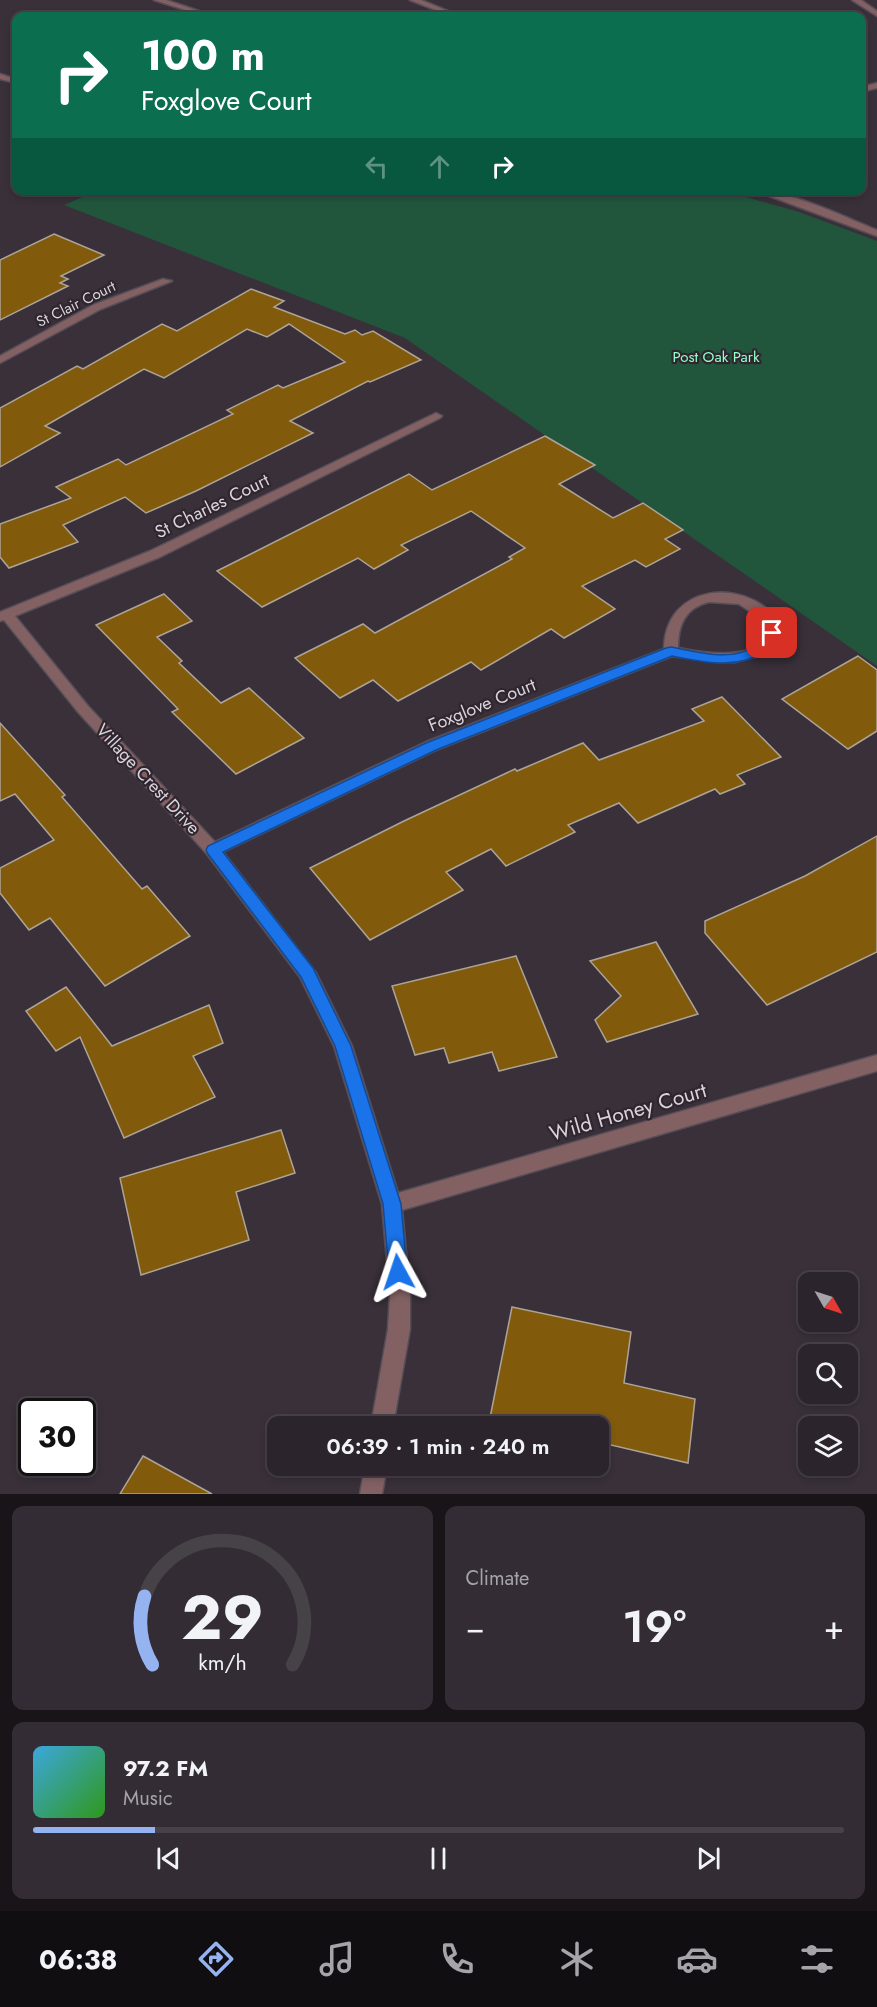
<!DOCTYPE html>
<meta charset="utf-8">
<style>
body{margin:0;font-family:Jost,sans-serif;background:#332c34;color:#f1f3f6;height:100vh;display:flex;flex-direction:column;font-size:22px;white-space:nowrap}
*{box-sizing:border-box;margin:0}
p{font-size:20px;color:#a6a4a9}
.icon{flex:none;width:33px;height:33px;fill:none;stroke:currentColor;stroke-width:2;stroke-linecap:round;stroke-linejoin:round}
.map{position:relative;height:1494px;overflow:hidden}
.details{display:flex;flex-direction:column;gap:12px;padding:12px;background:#181418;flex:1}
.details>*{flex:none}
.banner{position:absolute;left:12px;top:12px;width:854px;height:183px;border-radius:12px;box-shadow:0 3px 9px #0003,0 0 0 2px #474148;background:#0b6e4f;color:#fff;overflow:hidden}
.needle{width:39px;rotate:129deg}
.buttons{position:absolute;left:798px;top:1272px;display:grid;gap:12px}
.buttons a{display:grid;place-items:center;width:60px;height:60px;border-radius:12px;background:#2b242c;box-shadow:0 3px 9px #0003,0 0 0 2px #474148;font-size:30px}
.speed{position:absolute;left:18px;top:1398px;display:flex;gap:12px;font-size:30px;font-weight:700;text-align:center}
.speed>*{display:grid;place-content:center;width:78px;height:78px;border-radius:50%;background:#2b242c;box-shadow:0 3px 9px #0003,0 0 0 2px #474148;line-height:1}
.speed .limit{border:3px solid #111;border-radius:9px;background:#fff;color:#111}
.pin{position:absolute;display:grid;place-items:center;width:51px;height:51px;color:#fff;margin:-26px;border-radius:12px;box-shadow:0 3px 9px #0006}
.me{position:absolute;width:66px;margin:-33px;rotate:355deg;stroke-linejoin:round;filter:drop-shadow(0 0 4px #0008)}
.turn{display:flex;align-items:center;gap:21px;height:126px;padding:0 30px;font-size:27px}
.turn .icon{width:78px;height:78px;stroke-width:2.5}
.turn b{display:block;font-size:42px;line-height:51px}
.lanes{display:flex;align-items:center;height:57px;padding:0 30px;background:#0003;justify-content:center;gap:30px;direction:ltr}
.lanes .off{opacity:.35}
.big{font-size:45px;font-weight:600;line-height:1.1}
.details .tile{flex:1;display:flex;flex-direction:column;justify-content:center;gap:9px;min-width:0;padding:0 21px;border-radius:12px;background:#332c34}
.details .dial{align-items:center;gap:0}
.dial svg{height:156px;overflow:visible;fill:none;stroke:#474148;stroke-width:7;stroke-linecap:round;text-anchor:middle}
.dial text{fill:#f1f3f6;stroke:none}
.song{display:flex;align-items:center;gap:18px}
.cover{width:72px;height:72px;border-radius:9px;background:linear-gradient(135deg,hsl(200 70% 55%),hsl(110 70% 35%))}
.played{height:6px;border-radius:3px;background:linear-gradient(90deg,#95b2f1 15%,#474148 15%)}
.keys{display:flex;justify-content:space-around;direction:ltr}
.heat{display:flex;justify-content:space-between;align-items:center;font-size:33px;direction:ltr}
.details .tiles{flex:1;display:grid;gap:12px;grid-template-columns:1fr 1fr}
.tile:last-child{grid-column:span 2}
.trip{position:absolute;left:267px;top:1416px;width:342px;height:60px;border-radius:12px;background:#2b242c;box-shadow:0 3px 9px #0003,0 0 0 2px #474148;font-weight:600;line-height:60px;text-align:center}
.tabs{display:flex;height:96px;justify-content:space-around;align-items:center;background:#110e12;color:#a6a4a9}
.tabs .icon{width:42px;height:42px}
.tabs .active{color:#95b2f1}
.tabs b{font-size:27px;color:#f1f3f6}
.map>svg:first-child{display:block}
.green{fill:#21563d}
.building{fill:#815a0c;stroke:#ada497;stroke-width:1.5}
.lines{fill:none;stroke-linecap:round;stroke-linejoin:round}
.minor-casing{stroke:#564d57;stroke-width:3}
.minor{fill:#836163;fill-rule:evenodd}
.route{fill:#1a73e8;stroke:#114b97;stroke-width:1.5}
.labels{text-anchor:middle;stroke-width:4.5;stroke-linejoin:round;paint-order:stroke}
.far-street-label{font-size:15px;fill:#d9d3da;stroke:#2f2630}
.far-park-label{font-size:15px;fill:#90fec6;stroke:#2f2630}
.street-label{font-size:18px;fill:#d9d3da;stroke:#2f2630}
.near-street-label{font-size:21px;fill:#d9d3da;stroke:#2f2630}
</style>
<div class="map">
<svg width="877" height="1494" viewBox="0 0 877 1494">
<rect width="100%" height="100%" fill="#39303a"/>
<path class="green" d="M99,190H721L799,212L877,241V666L405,338L64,205Z"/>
<g class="building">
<path d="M54,234L104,255L61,276L68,279L60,283L68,286L0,320V260Z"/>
<path d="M251,289L284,301L274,307L345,334L355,330L362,335L373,331L421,360L370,382L368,381L290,421L313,433L196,491L146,513L125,497L63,525L78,542L9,568L0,557V524L71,498L56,487L118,459L126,465L233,414L227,410L278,385L283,388L345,362L289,324L267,337L247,329L164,378L144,369L45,426L60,433L0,467V408L77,366L83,369L162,324L177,331Z"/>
<path d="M545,436L595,465L559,484L613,518L643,503L683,530L665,539L680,549L646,567L635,560L582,586L615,609L564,638L551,629L481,670L471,662L398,701L373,680L340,698L295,658L363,624L375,633L512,559L509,557L525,548L471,511L401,545L408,550L374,569L358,558L262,607L217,571L409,474L432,490Z"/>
<path d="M164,594L192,621L157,637L182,661L179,663L221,703L249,688L304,738L236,774L172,712L178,709L96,625Z"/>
<path d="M858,656L877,670V731L848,749L782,699Z"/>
<path d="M722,697L781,757L737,775L745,784L720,794L715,789L638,823L619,803L568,825L575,832L506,866L491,849L446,872L463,890L370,940L310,868L404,821L515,769L517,771L583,743L599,760L704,721L692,709Z"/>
<path d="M0,723L65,795L62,797L142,889L147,886L190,936L105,986L50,918L29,930L0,893V868L54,840L15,794L0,801Z"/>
<path d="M877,836V952L767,1005L705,933V921L805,876Z"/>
<path d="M656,942L698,1014L607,1042L595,1020L621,996L590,961Z"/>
<path d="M516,956L557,1057L499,1071L492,1052L449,1063L444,1048L415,1055L392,986Z"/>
<path d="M66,987L112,1046L209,1005L223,1043L193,1056L215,1097L124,1138L80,1037L56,1051L26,1011Z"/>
<path d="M281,1130L295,1173L236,1192L249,1240L141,1275L120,1178Z"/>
<path d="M512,1307L631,1332L624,1383L695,1399L688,1463L598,1442V1426H528L490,1418Z"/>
<path d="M143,1456L212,1494H120Z"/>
</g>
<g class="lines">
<defs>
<g id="minor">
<path d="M154,0H166L214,16H204Z"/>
<path d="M410,0H421L460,16H451Z"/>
<path d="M852,0H861L877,11V16Z"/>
<path d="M0,74L16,79V83L0,79Z"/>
<path d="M877,83V88L861,92V87Z"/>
<path d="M753,190C789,190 842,216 877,230V236Z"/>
<path d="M163,279L172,281L101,309L0,363V356L93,305Z"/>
<path d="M436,413L442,416L440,418L160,557L15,616L88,706L215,842L426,742L664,649C665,583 745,577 778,620L777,637L767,651L755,657L735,662H718L672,656L436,750L223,852L316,973L352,1046L398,1193L877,1055V1071L402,1210L410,1295V1329L393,1426H371L388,1329L390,1295L382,1204L334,1046L300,977L207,854L78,712L4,620L0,621V612L150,551ZM709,602L739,604L764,621C764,626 764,632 763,636C755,662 698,652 678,648C678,625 685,608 709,602Z"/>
<path d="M365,1466H387L382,1494H360Z"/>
</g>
</defs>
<use href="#minor" class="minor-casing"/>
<use href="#minor" class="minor"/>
</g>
<path class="route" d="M772,629L779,633C776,638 773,645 768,649C741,671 702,662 672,656L436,750L223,852L313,968L351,1046L401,1204L407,1272L405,1278L398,1281L391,1278L389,1272L383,1204L335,1046L301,977L208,854L206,850L208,846L426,743L666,648L671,647C697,652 737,664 760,642C763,640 766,634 768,630Z"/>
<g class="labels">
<g class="far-street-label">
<text transform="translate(76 304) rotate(-26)" y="5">St Clair Court</text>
</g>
<g class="far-park-label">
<text x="716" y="362">Post Oak Park</text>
</g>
<g class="street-label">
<text transform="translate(212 506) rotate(-26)" y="6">St Charles Court</text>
<text transform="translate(482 705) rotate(-22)" y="6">Foxglove Court</text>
<text transform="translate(148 779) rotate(47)" y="6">Village Crest Drive</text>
</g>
<g class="near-street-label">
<text transform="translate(628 1112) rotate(-16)" y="7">Wild Honey Court</text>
</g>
</g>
</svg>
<div class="buttons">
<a><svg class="needle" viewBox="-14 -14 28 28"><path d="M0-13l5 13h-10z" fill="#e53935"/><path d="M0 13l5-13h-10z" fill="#a6a4a9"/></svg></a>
<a><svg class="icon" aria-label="search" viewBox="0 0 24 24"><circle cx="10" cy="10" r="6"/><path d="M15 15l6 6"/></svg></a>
<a><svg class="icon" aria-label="layers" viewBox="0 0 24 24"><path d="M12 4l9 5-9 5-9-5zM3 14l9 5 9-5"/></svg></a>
</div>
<div class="speed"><div class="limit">30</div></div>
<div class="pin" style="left:772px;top:633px;background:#d93025"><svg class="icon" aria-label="arrive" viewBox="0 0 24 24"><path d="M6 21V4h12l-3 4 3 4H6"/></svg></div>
<svg class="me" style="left:398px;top:1272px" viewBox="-20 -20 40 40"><path d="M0-17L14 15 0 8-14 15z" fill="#1a73e8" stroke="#fff" stroke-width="4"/></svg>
<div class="trip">06:39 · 1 min · 240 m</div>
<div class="banner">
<div class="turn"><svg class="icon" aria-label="right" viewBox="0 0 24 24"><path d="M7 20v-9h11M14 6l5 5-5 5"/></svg><div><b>100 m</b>Foxglove Court</div></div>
<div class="lanes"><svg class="icon off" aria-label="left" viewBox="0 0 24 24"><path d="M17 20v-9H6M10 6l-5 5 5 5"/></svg><svg class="icon off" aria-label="ahead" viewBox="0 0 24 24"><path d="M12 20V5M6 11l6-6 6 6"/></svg><svg class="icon" aria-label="right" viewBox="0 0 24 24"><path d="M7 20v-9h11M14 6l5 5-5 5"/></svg></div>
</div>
</div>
<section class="details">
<div class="tiles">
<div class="tile dial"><svg viewBox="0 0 100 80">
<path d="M14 69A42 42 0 1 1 86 69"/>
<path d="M14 69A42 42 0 0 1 10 34" stroke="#95b2f1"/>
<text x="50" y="56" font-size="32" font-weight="700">29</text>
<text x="50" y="72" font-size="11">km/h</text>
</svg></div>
<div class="tile"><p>Climate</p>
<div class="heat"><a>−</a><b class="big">19°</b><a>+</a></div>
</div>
<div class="tile">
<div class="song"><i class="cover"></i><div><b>97.2 FM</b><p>Music</p></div></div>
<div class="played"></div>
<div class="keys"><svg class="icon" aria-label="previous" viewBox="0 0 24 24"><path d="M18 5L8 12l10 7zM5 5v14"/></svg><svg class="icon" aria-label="pause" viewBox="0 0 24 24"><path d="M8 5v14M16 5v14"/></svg><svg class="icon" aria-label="next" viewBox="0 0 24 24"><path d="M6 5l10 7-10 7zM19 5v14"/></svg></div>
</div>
</div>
</section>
<nav class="tabs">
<b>06:38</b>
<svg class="icon active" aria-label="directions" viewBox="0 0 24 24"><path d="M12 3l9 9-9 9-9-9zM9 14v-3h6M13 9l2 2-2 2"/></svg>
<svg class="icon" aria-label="music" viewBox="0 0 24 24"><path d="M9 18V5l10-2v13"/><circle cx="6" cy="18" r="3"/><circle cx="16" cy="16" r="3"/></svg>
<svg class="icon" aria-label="phone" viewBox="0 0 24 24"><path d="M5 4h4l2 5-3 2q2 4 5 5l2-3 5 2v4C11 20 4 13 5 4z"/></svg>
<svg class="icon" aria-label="climate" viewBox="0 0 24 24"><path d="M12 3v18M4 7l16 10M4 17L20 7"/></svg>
<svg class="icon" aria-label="car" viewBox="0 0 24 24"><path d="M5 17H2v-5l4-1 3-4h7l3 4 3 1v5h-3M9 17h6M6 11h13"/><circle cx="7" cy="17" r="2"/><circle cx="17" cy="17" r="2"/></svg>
<svg class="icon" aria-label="filters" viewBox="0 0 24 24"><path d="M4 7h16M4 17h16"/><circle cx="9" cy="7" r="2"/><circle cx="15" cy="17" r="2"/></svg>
</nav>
